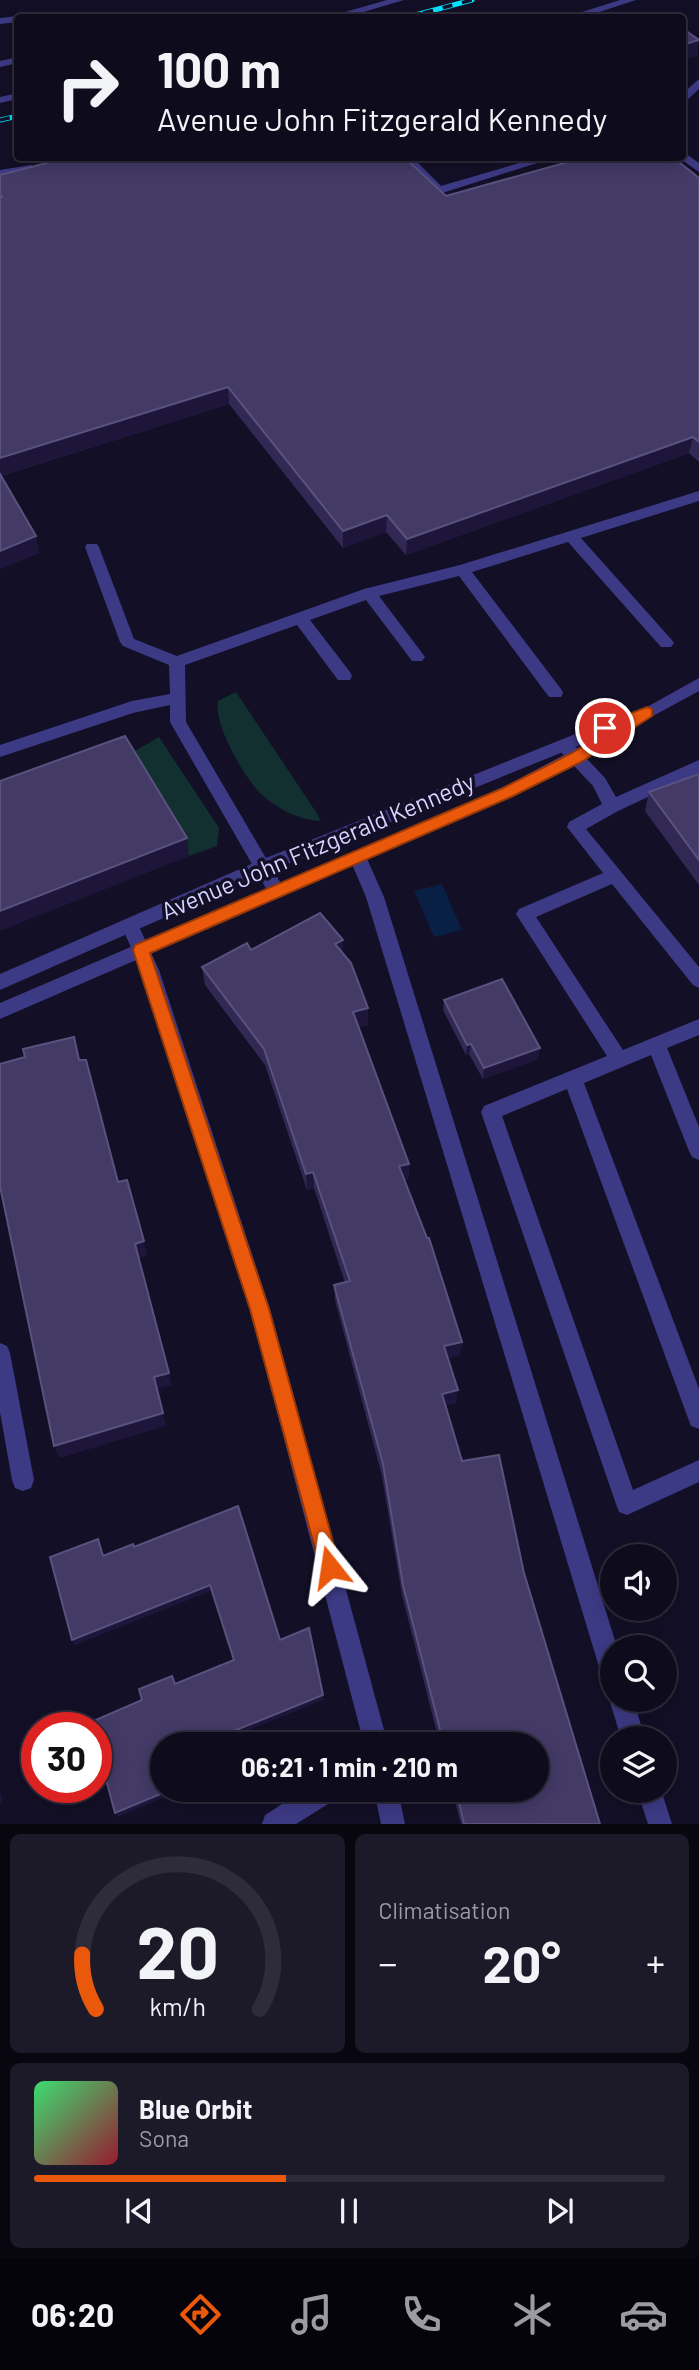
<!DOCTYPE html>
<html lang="fr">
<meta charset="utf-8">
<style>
body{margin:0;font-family:Barlow,sans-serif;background:#1c1929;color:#f1f3f6;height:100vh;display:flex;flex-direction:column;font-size:26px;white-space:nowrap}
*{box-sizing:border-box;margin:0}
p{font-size:23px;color:#9b9ba3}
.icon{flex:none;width:38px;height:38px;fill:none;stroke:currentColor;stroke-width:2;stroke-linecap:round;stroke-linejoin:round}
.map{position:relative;height:1824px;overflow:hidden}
.drawer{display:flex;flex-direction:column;gap:10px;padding:10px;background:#08060f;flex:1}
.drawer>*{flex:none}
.hud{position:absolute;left:14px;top:14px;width:672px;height:147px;border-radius:7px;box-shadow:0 4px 18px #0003,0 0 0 2px #2e2b3b;background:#0e0b1c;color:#f1f3f6;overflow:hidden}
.buttons{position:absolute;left:600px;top:1544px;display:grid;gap:14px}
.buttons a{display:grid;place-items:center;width:77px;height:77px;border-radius:50%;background:#0e0b1c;box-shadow:0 4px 18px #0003,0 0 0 2px #2e2b3b;font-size:35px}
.speed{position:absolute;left:21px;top:1712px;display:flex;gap:14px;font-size:35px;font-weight:700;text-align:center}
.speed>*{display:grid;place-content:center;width:91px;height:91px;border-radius:50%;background:#0e0b1c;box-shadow:0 4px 18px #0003,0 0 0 2px #2e2b3b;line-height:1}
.speed .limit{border:10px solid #d22;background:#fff;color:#111}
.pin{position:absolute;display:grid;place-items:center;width:60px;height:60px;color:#fff;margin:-30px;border:4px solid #fff;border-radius:50%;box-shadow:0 2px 7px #0007}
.me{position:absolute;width:77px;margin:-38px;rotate:345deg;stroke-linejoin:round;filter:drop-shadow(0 0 5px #0008)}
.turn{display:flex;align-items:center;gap:24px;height:147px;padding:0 28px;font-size:32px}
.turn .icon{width:91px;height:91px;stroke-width:2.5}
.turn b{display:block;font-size:49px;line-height:60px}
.big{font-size:52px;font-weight:700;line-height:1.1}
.drawer .widget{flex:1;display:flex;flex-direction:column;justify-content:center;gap:10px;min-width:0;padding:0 24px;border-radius:10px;background:#1c1929}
.drawer .dial{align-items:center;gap:0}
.dial svg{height:182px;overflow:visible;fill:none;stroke:#2e2b3b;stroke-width:7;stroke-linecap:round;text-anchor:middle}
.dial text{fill:#f1f3f6;stroke:none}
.song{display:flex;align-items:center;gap:21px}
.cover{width:84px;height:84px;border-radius:10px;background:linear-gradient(135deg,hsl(140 70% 55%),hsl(350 70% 35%))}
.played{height:7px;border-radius:4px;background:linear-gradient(90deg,#ea580c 40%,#2e2b3b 40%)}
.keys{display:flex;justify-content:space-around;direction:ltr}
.heat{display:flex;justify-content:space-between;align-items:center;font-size:38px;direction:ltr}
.drawer .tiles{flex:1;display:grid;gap:10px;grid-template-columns:1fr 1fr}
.widget:last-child{grid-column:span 2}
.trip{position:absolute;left:150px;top:1732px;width:399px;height:70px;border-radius:35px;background:#0e0b1c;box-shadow:0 4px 18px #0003,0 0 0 2px #2e2b3b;font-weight:700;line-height:70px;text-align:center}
.tab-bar{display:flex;height:112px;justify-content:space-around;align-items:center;background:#06040b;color:#9b9ba3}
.tab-bar .icon{width:49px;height:49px}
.tab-bar .selected{color:#ea580c}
.tab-bar b{font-size:32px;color:#f1f3f6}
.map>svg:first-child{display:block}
.green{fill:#12302f}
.water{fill:#0a1f44}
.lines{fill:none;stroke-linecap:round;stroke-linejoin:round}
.service{fill:#3d3a85;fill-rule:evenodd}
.minor{fill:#3d3a85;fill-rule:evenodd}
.tertiary{fill:#3d3a85;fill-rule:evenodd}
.rail-casing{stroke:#00e5ff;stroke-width:5}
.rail{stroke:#130f26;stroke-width:3.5;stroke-dasharray:10;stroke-linecap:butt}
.wall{fill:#312854}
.shaded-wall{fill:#1d163a}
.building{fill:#433a66;stroke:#5a527e;stroke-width:2}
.route{fill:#ea580c;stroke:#983908;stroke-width:2}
.labels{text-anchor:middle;stroke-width:7;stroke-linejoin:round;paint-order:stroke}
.street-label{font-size:24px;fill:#d9d4ff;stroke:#130f26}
</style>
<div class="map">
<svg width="699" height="1824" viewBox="0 0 699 1824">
<rect width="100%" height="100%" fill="#130f26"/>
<g class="green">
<path d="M236,692L316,812L321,821C299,821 274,807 259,792C243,775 213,723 218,701Z"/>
<path d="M159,737L219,828L217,846L189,856L128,755Z"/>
</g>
<path class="water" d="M442,884L462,930L434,937L414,891Z"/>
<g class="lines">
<g class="service">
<path d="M620,0H636L581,18H563Z"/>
<path d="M18,16L22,18H18V22L0,24V18Z"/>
<path d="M18,57V63L0,67V61Z"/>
<path d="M699,79V89L682,105V94Z"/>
<path d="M682,151L699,163V172L679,158H682Z"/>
<path d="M402,158H413L441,186L536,158H553L439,194Z"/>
<path d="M31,165L37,168L35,170L0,178V170Z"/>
<path d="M699,491V501L581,538L671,639L674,643L671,647H661L568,542L472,572L561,689L563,693L561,697H549L459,576L379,596L422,653L425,657L422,661H412L366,600L310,620L350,672L352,676L350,680H338L297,625L185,665L186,722L283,887L286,892L283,897H271L170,722V705L133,713L0,757V745L132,701L170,694L169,665L123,646L120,642L85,547L87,544H97L99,547L134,639L177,656L364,589L460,565Z"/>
<path d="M566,741L572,743L605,778L616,797L699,760V773L618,811L586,829L699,967V988L693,985L612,884L536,917L623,1050L699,1019V1035L667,1048L699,1127V1160L692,1157L689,1151L651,1055L584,1083L699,1389V1429L691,1426L688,1418L567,1089L502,1116L633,1490L699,1460V1482L627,1515L619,1512L616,1504L481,1112L484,1106L607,1056L516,914L519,909L603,873L567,827L569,822L602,804L593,786L560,751L558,747Z"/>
<path d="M358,850L364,852L384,897L617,1647H612V1682L604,1678L600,1670L366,897L349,857L352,852Z"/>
<path d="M0,1343L7,1346L10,1353L34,1480L31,1488L23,1491L15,1488L12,1480L0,1412Z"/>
<path d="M612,1691V1699H633L645,1738H621L609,1699Z"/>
<path d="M637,1790H661L672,1824H648Z"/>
</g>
<g class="minor">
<path d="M387,0H404L343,18H324Z"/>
<path d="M18,93V99L0,103V97Z"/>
<path d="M130,918L136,920L159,970L270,1309L387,1741L385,1745H361L363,1740L250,1309L141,970L121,925L124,920Z"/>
<path d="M304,1790H339L336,1799L296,1824H262L265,1815Z"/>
<path d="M374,1790H398L405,1824H381Z"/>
</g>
<path class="tertiary" d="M699,678V691L653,716L584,761L514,796L0,1019V1003L502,788L590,741L268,872L0,990V974L256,862L608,721L620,722Z"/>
<defs>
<g id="rail">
<path d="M404,18L472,0"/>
<path d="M0,120L18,116"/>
</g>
</defs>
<use href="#rail" class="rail-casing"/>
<use href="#rail" class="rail"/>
</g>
<g class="wall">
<path d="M0,175L446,196L699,178V462L689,453L406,555L386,532L343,548L229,404L1,476L39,553L0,569Z"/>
<path d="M699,774V885L645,811L649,792Z"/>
<path d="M343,953L368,1008V1025L359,1027L409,1164L408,1180H405L462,1342L460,1355L448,1358L456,1403L446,1405L462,1461L524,1573L600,1824H461L452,1790H537V1745H440L402,1595L382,1476L335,1300L334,1285L345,1283L314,1188L307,1190L265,1065L205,985L202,967Z"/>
<path d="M444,1000L540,1048L538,1059L483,1079L469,1054L466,1055L443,1010Z"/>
</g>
<g class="shaded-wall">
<path d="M699,40L697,56L682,60V45Z"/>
<path d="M228,387L229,404L0,476V458Z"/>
<path d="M693,437L689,453L406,555L407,539Z"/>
<path d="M387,515L386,532L343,548V531Z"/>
<path d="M36,536L39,553L0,569V551Z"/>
<path d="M187,838L189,856L0,931V911Z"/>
<path d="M343,940V958L335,944Z"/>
<path d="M368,1008V1025L353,1029V1012Z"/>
<path d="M471,1044L469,1054L466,1055L467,1045Z"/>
<path d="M540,1048L538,1059L483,1079L484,1068Z"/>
<path d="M409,1164L408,1180L399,1182V1166Z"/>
<path d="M313,1172L314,1188L307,1190L306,1174Z"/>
<path d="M144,1241L147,1256L139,1258L135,1244Z"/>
<path d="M462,1342L460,1355L443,1360L444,1346Z"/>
<path d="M169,1373L172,1385L157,1389L166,1426L60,1458L54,1446L154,1377Z"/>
<path d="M458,1390L456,1403L441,1407L442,1394Z"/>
<path d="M210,1585L211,1591L75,1645L72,1640Z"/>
<path d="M323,1695V1700L212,1745H199Z"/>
<path d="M167,1790H169L170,1795L118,1817L115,1813Z"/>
<path d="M0,1791L3,1802L0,1804Z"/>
</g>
<g class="building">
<path d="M682,28L699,40L682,45Z"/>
<path d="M66,158H405L446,196L582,158H674L699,178V442L693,437L407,539L387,515L343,531L228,387L0,458V197H2L0,194V175Z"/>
<path d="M0,474L36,536L0,551Z"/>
<path d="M125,736L187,838L0,911V781Z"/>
<path d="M699,774V860L649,792Z"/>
<path d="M320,913L343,940L335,944L351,963L368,1008L353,1012L409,1164L399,1166L427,1238H429L462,1342L444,1346L458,1390L442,1394L462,1461L499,1455L524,1573L600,1824H464L456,1790H537V1745H444L403,1585L383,1464L334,1285L350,1281L313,1172L306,1174L264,1049L202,967L247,943L251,950Z"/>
<path d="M502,979L540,1048L484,1068L471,1044L467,1045L444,1000Z"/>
<path d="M74,1037L79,1060H86L118,1182L127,1180L144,1241L135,1244L169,1373L154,1377L163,1413L54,1446L0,1186V1064L25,1057L23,1049Z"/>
<path d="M238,1506L280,1640L309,1628L323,1695L199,1745H163V1760L159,1761L163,1774V1790H167L168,1791L115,1813L96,1742V1727H92L91,1722L142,1700L139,1689L172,1676L175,1684L234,1660L210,1585L72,1640L50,1557L98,1539L103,1556L133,1544L134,1547Z"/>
</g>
<path class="route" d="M647,707L652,709V716L583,761L513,796L150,953L269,1309L340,1567L337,1574L330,1577L323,1574L320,1567L250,1309L133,950L135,945L503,788L572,753L604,733L598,728L600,725Z"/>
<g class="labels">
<g class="street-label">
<text transform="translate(318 847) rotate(-23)" y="8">Avenue John Fitzgerald Kennedy</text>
</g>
</g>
</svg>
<div class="buttons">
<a><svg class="icon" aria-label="sound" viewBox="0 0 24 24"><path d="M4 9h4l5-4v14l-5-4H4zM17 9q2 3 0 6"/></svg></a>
<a><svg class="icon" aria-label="search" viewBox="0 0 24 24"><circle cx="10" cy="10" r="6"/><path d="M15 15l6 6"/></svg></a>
<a><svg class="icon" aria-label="layers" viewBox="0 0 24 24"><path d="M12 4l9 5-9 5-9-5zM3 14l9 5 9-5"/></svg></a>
</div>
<div class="speed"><div class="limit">30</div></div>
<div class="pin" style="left:605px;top:728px;background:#d93025"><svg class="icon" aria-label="arrive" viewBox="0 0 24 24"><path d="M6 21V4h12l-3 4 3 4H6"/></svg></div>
<svg class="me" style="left:330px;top:1567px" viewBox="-20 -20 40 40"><path d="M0-17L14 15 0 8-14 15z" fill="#ea580c" stroke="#fff" stroke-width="4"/></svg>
<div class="trip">06:21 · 1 min · 210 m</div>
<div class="hud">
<div class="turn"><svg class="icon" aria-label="right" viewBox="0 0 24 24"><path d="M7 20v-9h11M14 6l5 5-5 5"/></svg><div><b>100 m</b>Avenue John Fitzgerald Kennedy</div></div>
</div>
</div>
<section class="drawer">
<div class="tiles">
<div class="widget dial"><svg viewBox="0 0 100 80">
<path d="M14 69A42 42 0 1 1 86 69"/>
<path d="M14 69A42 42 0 0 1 8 45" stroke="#ea580c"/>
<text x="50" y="56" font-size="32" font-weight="700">20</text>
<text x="50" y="72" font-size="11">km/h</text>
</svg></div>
<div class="widget"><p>Climatisation</p>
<div class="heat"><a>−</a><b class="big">20°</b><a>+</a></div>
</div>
<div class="widget">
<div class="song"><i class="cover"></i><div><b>Blue Orbit</b><p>Sona</p></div></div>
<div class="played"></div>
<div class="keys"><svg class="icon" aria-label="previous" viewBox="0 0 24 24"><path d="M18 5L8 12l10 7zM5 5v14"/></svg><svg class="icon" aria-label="pause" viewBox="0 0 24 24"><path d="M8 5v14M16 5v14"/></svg><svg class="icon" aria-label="next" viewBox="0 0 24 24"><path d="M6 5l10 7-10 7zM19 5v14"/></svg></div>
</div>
</div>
</section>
<nav class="tab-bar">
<b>06:20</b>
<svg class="icon selected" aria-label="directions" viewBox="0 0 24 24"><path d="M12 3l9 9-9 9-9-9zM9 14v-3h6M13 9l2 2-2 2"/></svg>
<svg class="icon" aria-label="music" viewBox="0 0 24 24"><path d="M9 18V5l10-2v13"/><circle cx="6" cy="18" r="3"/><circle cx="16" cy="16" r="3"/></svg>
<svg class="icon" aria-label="phone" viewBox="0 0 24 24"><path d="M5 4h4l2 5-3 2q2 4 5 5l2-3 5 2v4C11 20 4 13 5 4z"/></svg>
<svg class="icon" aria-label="climate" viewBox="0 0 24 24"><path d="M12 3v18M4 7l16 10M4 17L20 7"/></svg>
<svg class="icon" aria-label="car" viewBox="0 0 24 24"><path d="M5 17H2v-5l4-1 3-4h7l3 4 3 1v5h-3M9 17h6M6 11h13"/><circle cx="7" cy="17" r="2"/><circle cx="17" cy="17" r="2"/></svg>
</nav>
